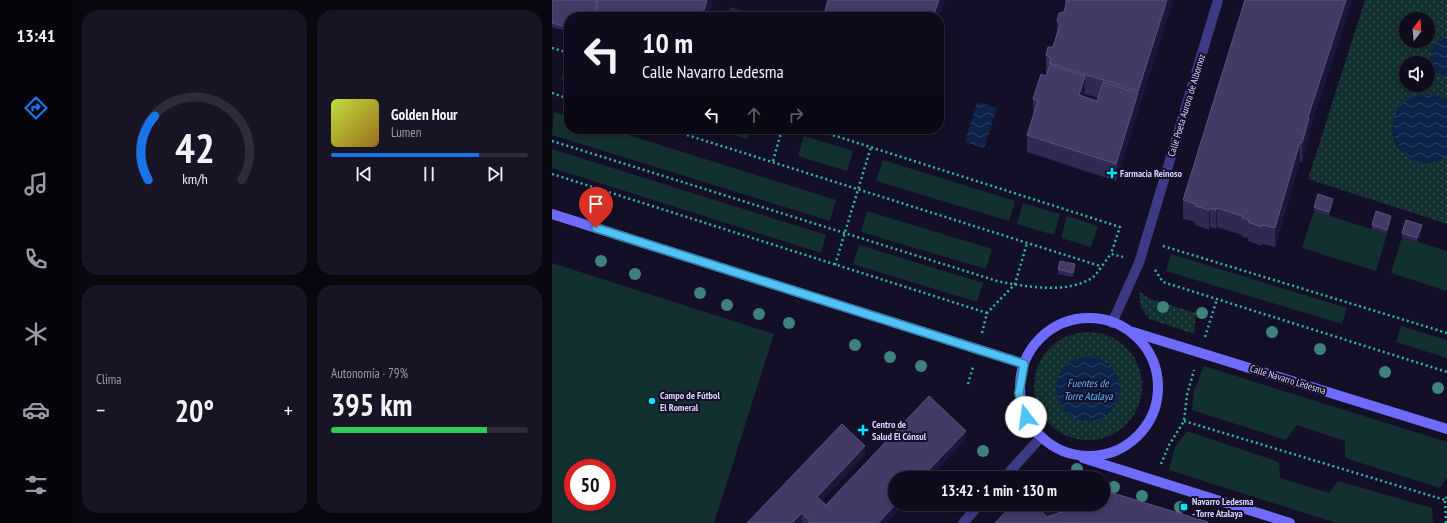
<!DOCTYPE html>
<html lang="es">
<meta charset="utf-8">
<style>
body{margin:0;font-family:"PT Sans Narrow",sans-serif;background:#171425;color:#f1f3f6;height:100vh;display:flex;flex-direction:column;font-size:15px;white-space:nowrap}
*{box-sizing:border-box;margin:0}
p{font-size:13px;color:#9b9ba3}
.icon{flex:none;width:22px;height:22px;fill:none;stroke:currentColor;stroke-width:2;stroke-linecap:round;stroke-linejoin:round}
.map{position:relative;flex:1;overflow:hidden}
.side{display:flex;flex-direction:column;gap:10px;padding:10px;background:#08060f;width:480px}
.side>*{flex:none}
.hud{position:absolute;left:12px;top:12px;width:380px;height:122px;border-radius:16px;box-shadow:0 2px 6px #0003,0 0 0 1px #2e2b3b;background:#0e0b1c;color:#f1f3f6;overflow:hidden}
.needle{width:26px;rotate:16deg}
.fabs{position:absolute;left:847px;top:12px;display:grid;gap:8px}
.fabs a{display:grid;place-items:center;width:36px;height:36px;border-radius:50%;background:#0e0b1c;box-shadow:0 2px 6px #0003,0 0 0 1px #2e2b3b;font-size:20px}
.speed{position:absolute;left:12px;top:459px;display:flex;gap:8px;font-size:20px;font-weight:700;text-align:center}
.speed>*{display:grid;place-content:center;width:52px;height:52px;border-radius:50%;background:#0e0b1c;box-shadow:0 2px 6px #0003,0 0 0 1px #2e2b3b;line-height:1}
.speed .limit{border:6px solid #d22;background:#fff;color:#111}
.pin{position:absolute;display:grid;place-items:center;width:34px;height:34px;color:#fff;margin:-41px -17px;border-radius:50% 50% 50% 0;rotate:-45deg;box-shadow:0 0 4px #0007}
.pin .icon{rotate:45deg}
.me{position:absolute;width:44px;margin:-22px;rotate:345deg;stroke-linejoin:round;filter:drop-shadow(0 0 3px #0008)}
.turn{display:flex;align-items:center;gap:14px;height:84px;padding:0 12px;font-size:18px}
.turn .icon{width:52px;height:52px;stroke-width:2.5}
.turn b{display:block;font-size:28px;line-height:34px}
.lanes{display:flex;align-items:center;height:38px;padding:0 12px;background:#0003;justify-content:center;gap:20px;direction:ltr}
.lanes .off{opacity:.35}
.big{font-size:30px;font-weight:700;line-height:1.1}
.side .tile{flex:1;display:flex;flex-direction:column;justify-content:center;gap:6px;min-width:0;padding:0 14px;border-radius:16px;background:#171425}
.side .dial{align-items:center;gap:0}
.dial svg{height:104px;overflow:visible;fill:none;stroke:#2e2b3b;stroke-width:7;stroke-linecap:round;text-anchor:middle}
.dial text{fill:#f1f3f6;stroke:none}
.song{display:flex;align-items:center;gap:12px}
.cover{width:48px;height:48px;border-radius:6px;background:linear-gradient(135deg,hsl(70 70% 55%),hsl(40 70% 35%))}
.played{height:4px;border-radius:2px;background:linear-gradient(90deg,#1a73e8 75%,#2e2b3b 75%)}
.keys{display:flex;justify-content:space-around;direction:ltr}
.heat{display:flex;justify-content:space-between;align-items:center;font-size:22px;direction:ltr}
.charge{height:6px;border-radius:3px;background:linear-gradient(90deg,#34c759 79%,#2e2b3b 0)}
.side .tiles{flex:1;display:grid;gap:10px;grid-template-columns:repeat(2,1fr)}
.trip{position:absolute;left:336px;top:471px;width:222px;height:40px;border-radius:20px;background:#0e0b1c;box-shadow:0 2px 6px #0003,0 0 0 1px #2e2b3b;font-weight:700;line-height:40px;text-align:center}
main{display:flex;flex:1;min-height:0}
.dock{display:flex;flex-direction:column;width:72px;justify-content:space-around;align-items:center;background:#06040b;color:#9b9ba3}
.dock .icon{width:28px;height:28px}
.dock .on{color:#1a73e8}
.dock b{font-size:18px;color:#f1f3f6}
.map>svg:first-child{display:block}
.grass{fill:url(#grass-dots);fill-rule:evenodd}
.green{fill:#12302f;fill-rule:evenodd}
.water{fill:url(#water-waves)}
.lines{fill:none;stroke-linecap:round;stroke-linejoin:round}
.path{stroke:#2fb8b0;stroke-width:2.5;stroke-dasharray:2 3;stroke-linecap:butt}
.street{stroke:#3d3a85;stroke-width:10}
.secondary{stroke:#6f6bff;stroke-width:10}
.tree{fill:#3d827b}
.wall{fill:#312854;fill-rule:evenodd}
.shaded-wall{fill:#1d163a}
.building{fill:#433a66;stroke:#5a527e}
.route-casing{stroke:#337fa1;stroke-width:10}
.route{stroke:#4fc3f7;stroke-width:7}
.poi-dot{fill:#00e5ff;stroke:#130f26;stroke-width:1.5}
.labels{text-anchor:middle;stroke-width:4;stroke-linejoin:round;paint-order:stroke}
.street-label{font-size:10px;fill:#d9d4ff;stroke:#130f26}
.poi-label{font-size:10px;font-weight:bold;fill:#d9d4ff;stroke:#130f26;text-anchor:start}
.water-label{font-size:11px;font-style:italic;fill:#62b6ff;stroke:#130f26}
</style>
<main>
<nav class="dock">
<b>13:41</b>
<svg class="icon on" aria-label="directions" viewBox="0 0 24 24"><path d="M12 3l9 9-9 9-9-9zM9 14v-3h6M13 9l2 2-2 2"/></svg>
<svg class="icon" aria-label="music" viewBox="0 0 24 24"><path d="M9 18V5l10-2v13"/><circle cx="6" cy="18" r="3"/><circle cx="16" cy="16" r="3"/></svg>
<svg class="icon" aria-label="phone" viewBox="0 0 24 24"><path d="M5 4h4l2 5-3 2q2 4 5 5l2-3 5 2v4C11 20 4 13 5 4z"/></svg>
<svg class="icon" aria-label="climate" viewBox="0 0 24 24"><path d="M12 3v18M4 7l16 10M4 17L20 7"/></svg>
<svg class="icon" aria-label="car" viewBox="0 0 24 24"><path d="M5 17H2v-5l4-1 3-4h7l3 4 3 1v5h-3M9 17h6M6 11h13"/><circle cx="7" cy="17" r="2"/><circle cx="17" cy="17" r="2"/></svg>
<svg class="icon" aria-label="filters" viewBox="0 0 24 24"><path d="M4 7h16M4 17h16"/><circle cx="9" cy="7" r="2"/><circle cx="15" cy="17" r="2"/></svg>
</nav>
<section class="side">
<div class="tiles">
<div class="tile dial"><svg viewBox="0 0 100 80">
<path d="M14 69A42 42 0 1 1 86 69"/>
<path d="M14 69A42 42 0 0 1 19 20" stroke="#1a73e8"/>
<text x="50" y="56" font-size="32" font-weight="700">42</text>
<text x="50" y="72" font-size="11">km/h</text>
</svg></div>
<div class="tile">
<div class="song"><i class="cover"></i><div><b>Golden Hour</b><p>Lumen</p></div></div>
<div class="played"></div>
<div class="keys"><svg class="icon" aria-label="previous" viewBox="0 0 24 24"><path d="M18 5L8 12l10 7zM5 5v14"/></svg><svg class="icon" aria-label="pause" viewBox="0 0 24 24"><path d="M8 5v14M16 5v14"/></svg><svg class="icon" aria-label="next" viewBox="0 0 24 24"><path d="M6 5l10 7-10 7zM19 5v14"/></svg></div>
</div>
<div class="tile"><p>Clima</p>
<div class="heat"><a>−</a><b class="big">20°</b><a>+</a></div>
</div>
<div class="tile"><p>Autonomía · 79%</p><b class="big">395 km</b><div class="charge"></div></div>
</div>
</section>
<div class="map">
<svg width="895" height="523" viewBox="0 0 895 523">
<defs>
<pattern id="grass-dots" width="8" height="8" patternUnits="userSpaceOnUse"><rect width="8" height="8" fill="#12302f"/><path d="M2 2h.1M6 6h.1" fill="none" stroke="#344d4e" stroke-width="1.8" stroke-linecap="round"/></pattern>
<pattern id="water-waves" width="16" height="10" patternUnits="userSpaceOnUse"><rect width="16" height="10" fill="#0c2248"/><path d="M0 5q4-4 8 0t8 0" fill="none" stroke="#2f4163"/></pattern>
</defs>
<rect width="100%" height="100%" fill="#130f26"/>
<g class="grass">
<path d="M813,0H895V38L882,46L878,59L883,71L895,77V100C850,76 819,138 860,159C872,165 884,163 895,157V224L756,179ZM854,19H876V41H854ZM854,63H876V85H854Z"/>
<path d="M587,291L598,299L644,313L642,334L598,319L589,308Z"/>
<circle cx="536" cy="386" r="54"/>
</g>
<g class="green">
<path d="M178,7L212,17H175Z"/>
<path d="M15,60L17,61V82L9,79Z"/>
<path d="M2,112L17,116V129H57L284,200L278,221L0,135Z"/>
<path d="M163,129H199L195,139Z"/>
<path d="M252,136L301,151L295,171L246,156Z"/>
<path d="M0,149L274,235L269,253L0,168Z"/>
<path d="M331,160L463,201L457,221L324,181Z"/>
<path d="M471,203L508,214L502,235L465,224Z"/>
<path d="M315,211L440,249L434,269L309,232Z"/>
<path d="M762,211L835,234L824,271L750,248Z"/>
<path d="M515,216L546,226L539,247L509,238Z"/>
<path d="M850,237L895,251V291L839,273Z"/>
<path d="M307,245L431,283L425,302L301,264Z"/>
<path d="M619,254L795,308L790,324L614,271Z"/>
<path d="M0,263L222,334L162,523H0ZM21,468H55V502H21Z"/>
<path d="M849,326L895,340V358L844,342Z"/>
<path d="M652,366L895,442V477L888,488L793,458V441L745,425L734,440L640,410L642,391Z"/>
<path d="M635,431L727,462L728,478L777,493L786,481L880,508L881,523H784L617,470L623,447Z"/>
</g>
<g class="water">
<path d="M895,38V77L883,71C874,57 879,42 895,38Z"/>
<path d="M869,94L884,95L895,100V157C846,185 816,106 869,94Z"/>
<path d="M425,102L445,108L432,148L413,142Z"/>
<circle cx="536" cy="389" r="32"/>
</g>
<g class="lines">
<g class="path">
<path d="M0,48L17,53"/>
<path d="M0,93L17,99"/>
<path d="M116,129L548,266"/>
<path d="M262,129L568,227L559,254"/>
<path d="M0,141L445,281C474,287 514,294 540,278C544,276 555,258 559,254L571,257"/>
<path d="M221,161L230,129"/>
<path d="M0,174L435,313"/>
<path d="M611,246L895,333"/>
<path d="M283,265L319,147"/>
<path d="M603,270L611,282L895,372"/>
<path d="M430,333L435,313L463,284L475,243"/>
<path d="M653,337L665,299"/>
<path d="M416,384L421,367"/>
<path d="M632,421L893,500"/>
<path d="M609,464L617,445L632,421L635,395L642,370"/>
<path d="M894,523L893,500L895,497"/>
</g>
<g class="street">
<path d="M560,323L587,263L666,0"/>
<path d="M452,478L489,437"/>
<path d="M411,523L428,504"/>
</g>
<g class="secondary">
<path d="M0,214L472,364"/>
<circle cx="537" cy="387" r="69"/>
<path d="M581,332L895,429"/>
<path d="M531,458L738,523"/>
</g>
</g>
<g class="tree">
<circle cx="49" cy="261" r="6"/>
<circle cx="83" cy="274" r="6"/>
<circle cx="148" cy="293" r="6"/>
<circle cx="175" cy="305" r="6"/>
<circle cx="611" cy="307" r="6"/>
<circle cx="650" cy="313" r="6"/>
<circle cx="207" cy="314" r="6"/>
<circle cx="237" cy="323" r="6"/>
<circle cx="720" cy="332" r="6"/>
<circle cx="303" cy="345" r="6"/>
<circle cx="768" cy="349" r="6"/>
<circle cx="338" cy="357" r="6"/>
<circle cx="369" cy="366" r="6"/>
<circle cx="833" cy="372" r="6"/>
<circle cx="886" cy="388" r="6"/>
<circle cx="431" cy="451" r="6"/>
<circle cx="525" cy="469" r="6"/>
<circle cx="562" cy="487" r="6"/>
<circle cx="590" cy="496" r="6"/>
<circle cx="628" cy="507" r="6"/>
</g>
<g class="wall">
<path d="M0,0H161L156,17H17V32L0,27Z"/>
<path d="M513,0H621L564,181L475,152V135L481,116V99L494,76L495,75L494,74V55L501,47L505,34V21L512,12L513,6ZM533,94L546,98L545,101L532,97Z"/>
<path d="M693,0H800L757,132V137L750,162L748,161L723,247L710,244V246L696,241V238L690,237V235L665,227L664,229L658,227L657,230L643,225V222L631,219V200Z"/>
<path d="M322,129H348L346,135Z"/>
<path d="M781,203L777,216L762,211V207Z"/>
<path d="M839,221L835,234L820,229V225Z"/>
<path d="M870,229L865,242L850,237V233Z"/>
<path d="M506,269H523L521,277L506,274Z"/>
<path d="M414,439L377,478H343L352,504L334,523H251L250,521L195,523L313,455L269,501L274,505Z"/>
<path d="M461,504H551L656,523H443Z"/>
</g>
<g class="shaded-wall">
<path d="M155,0H161L156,17H150Z"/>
<path d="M387,0H393L387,18V17H381Z"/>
<path d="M615,0H621L564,181V164Z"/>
<path d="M794,0H800L757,132V137L750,162V143L756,117Z"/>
<path d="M533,76V94L527,112V95Z"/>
<path d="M346,129H348L346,135Z"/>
<path d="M748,142V161L723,247V228Z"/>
<path d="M781,199V203L777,216V212Z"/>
<path d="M658,208V227L657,230V210Z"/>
<path d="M665,208V227L664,229V210Z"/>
<path d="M839,216V221L835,234V230Z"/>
<path d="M870,225V229L865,242V238Z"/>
<path d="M523,264V269L521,277V273Z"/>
<path d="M414,431V439L377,478H369Z"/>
<path d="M313,446V455L265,505V497Z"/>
<path d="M344,504H352L334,523H326Z"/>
<path d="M497,504H506V519L497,521L490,512Z"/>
<path d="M250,513V521L248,523H240Z"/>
</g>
<g class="building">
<path d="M0,0H45V3L44,8V17H17V28L0,23Z"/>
<path d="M46,0H155L150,17H44L46,9L44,8Z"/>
<path d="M276,0H387L381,17H271Z"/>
<path d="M515,0H615L586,91L497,63L499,59L494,55L496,47H501L508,24L505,21L507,13L512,12Z"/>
<path d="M693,0H794L756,117L757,118L750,143L748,142L723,228L710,225V227L696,222L697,220L690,218V216L665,208L664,210L658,208L657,210L643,206L644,204L631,200Z"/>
<path d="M498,65L533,76L527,95L545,101L551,82L586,93L564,164L475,135L486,101L481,99L489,74L494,76Z"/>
<path d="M766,194L781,199L777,212L762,207Z"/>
<path d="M824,211L839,216L835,230L820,225Z"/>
<path d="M854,220L870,225L865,238L850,233Z"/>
<path d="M508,261L523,264L521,273L506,269Z"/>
<path d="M377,396L414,431L369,478H343V504H344L326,523H256L258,521L250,513L240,523H195L290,424L313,446L265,497L274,505Z"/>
<path d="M503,475L512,478H492Z"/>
<path d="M551,490L656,522V523H524L522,522L519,523H443L461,504H497L490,512L495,517L513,511L515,506L511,504H551Z"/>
</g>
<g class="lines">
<defs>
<path id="route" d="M44,228L472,364L467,393L474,417"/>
</defs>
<use href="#route" class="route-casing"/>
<use href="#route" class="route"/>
</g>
<g class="poi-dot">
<path d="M558 167h4v4h4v4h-4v4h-4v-4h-4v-4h4z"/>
<circle cx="100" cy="401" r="4"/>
<path d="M309 424h4v4h4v4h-4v4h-4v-4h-4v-4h4z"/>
<rect x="628" y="503" width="8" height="8" rx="2"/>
</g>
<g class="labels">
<g class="street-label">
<text transform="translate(634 105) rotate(-73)" y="4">Calle Poeta Aurora de Albornoz</text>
<text transform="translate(736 379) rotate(17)" y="4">Calle Navarro Ledesma</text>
</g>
<g class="poi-label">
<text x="568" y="177">Farmacia Reinoso</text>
<text x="108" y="399">Campo de Fútbol<tspan x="108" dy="12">El Romeral</tspan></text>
<text x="320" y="428">Centro de<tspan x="320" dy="12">Salud El Cónsul</tspan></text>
<text x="640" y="505">Navarro Ledesma<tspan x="640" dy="12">- Torre Atalaya</tspan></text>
</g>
<g class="water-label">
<text x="536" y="387">Fuentes de<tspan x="536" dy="13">Torre Atalaya</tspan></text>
</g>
</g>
</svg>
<div class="fabs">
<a><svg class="needle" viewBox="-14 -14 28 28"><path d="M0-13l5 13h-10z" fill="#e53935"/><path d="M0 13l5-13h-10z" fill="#9b9ba3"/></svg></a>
<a><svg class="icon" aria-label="sound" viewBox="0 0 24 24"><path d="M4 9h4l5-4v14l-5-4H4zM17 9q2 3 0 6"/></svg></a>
</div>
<div class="speed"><div class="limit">50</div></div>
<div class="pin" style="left:44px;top:228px;background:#d93025"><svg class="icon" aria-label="arrive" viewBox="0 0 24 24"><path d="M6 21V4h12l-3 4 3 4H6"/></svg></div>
<svg class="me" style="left:474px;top:417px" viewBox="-20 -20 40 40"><circle r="19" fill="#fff"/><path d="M0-13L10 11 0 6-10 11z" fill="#4fc3f7"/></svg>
<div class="trip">13:42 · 1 min · 130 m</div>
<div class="hud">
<div class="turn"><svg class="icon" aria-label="left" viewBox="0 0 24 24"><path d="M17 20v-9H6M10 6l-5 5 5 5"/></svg><div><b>10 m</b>Calle Navarro Ledesma</div></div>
<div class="lanes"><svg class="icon" aria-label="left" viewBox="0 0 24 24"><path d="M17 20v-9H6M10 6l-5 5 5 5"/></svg><svg class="icon off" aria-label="ahead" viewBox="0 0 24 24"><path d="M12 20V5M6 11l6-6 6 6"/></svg><svg class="icon off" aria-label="right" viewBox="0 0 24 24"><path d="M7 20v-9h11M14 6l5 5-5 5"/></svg></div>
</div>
</div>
</main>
